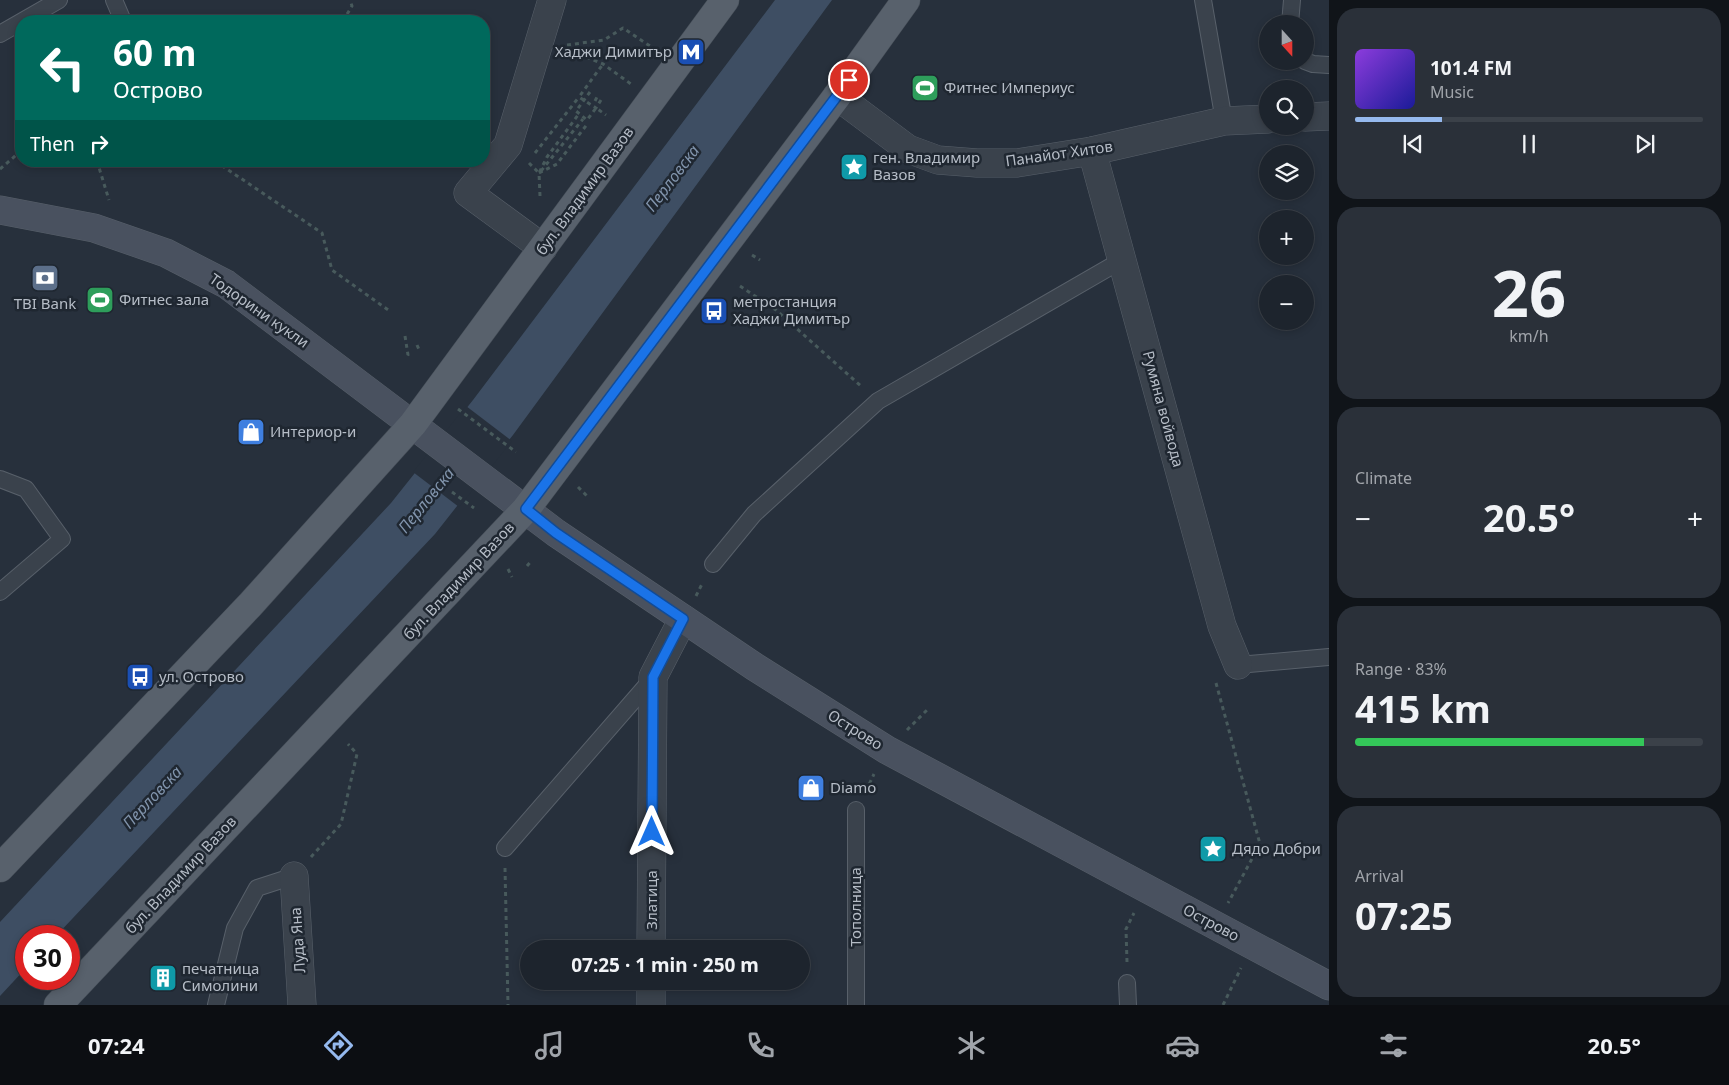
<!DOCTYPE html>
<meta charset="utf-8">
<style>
body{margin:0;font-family:"Noto Sans",sans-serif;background:#2a3039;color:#f1f3f6;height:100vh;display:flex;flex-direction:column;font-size:19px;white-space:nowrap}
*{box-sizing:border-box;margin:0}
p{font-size:16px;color:#a0a4aa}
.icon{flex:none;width:28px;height:28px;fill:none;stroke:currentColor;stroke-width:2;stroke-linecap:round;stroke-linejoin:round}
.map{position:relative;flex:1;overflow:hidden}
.panel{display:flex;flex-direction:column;gap:8px;padding:8px;background:#101419;width:400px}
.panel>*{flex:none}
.top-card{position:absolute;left:15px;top:15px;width:475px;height:152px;border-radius:20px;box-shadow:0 2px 8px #0003,0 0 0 1px #3b4149;background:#00695c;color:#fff;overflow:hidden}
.needle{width:32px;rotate:159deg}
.controls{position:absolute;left:1259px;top:15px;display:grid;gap:10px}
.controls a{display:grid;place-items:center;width:55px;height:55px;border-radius:50%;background:#1d242d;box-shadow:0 2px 8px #0003,0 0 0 1px #3b4149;font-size:25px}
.speed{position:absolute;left:15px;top:925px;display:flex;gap:10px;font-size:25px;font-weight:700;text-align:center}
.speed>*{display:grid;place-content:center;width:65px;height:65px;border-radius:50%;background:#1d242d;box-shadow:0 2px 8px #0003,0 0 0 1px #3b4149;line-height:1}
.speed .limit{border:8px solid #d22;background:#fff;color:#111}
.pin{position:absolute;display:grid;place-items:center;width:42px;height:42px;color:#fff;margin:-21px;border:2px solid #fff;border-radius:50%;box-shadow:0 1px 5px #0007}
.me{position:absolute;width:55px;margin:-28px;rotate:0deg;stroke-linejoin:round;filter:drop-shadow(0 0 4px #0008)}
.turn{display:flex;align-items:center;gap:18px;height:105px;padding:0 15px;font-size:22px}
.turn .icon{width:65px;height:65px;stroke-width:2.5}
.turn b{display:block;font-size:35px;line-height:42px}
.then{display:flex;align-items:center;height:48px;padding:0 15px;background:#0003;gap:10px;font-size:19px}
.big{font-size:38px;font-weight:700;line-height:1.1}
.panel .widget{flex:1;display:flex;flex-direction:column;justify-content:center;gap:8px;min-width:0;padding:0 18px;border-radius:20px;background:#2a3039}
.panel .dial{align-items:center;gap:0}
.dial b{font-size:65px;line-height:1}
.song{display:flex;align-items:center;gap:15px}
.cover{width:60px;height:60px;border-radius:8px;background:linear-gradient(135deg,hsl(270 70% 55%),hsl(240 70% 35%))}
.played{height:5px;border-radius:2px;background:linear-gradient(90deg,#95b9ee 25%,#3b4149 25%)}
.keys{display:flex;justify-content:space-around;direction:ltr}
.heat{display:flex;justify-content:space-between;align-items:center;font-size:28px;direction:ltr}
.charge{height:8px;border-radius:4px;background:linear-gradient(90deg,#34c759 83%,#3b4149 0)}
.trip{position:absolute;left:520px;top:940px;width:290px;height:50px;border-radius:25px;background:#1d242d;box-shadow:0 2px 8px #0003,0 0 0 1px #3b4149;font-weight:700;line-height:50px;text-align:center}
.dock{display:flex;height:80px;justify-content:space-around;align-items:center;background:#0c0e12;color:#a0a4aa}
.dock .icon{width:35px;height:35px}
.dock .current{color:#95b9ee}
.dock b{font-size:22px;color:#f1f3f6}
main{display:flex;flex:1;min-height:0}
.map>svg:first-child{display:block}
.water{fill:#3e4e63}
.pier{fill:#27303c}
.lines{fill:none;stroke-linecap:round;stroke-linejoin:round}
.lane-casing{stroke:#58606a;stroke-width:18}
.street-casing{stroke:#58606a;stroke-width:29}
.secondary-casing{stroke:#58606a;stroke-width:29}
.primary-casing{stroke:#434b55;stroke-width:29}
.path{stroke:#485a5c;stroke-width:3;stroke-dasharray:4 4;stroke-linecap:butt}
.lane{stroke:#3a424c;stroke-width:16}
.street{stroke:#3a424c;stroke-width:28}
.secondary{stroke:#49515f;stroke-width:28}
.primary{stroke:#58616c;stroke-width:28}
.route-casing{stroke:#114b97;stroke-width:12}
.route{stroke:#1a73e8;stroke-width:9}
.labels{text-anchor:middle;stroke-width:5;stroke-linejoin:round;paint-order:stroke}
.poi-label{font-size:15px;fill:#b6bdc7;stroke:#1f2731;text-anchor:start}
.street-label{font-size:15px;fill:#b6bdc7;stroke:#1f2731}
.water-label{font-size:16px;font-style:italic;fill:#8194ac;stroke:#1f2731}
</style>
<main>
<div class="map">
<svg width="1329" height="1005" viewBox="0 0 1329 1005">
<rect width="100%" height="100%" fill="#27303c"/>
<path class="water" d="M775,0H832L513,435L435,534L56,936H26V968L0,996V922L391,503L473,400Z"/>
<path class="pier" d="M466,406L512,441L459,507L413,472Z"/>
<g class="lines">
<defs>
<g id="lane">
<path d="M114,0L123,21"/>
<path d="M1203,0L1224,121"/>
<path d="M1290,24L1292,0"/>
<path d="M0,34L59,0"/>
<path d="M1305,61L1313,64L1329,65"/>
<path d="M0,479L26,489L62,539L0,592"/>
<path d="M713,564L754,514L878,401L1122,260"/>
<path d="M1238,665L1329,657"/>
<path d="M505,848L653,678"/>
<path d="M1127,983L1128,1005"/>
<path d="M216,1005L235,928L257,888L294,876"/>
<path d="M856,1005V810"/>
</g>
<g id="street">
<path d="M837,96L908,149L938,160L977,163H1017L1092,151L1224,121L1268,119"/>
<path d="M1305,117L1329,116"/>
<path d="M1092,151L1222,626L1238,665"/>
<path d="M543,248L468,193L508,145L552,0"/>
<path d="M294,876L302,1005"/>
<path d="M651,949L653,677L683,619"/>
<path d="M651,1005V981"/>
</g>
<path id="secondary" d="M0,210L94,228L166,253L226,284L556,533L755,667L887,750L1329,986"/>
<g id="primary">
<path d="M0,868L250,605L413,424L725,0"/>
<path d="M58,1005L526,509L837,96L906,0"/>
</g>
</defs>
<use href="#lane" class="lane-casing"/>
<use href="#street" class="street-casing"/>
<use href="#secondary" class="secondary-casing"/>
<use href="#primary" class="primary-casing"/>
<g class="path">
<path d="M343,21L352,6L350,0"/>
<path d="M567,45L604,40L623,28L656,50"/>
<path d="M564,48L603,64L631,84"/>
<path d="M590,92L576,111L587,120L596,108L606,115"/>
<path d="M601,100L596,108L579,97L603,64"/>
<path d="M595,101L597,97"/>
<path d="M535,153L579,97"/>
<path d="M97,161L109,200"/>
<path d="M215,161L322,233L332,270L391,312"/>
<path d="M529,163L539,173"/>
<path d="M0,169L21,151"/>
<path d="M541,171L583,119"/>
<path d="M539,173L557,164L588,123"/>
<path d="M540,196L539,173L547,157L578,115"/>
<path d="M752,255L760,260"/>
<path d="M740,286L776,310L862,387"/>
<path d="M405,336L408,355L406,359"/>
<path d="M417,345L420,352"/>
<path d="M458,409L516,452"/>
<path d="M578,487L587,496"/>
<path d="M452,492L474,508"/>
<path d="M527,566L532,560"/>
<path d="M508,569L512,577"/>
<path d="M696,596L703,582"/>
<path d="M1216,683L1260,844L1228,903"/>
<path d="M907,730L927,710"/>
<path d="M866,791L874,774"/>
<path d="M311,857L341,824L357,754L348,744"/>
<path d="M505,868L508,1005"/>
<path d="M1127,962L1126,929L1134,913"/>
<path d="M1223,1005L1241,968"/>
</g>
<use href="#lane" class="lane"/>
<use href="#street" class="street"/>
<use href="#secondary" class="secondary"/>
<use href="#primary" class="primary"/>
</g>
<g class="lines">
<defs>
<path id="route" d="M652,832L653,677L683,619L556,533L526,509L849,80"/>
</defs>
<use href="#route" class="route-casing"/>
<use href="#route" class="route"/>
</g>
<defs>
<symbol id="metro-square" viewBox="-11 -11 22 22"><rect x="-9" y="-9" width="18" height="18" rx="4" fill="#1a4fb4" stroke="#1f2731"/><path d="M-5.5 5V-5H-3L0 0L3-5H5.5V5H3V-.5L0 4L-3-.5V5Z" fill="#fff"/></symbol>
<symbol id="stadium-square" viewBox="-11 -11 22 22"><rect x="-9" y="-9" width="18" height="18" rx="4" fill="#2e9e5b" stroke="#1f2731"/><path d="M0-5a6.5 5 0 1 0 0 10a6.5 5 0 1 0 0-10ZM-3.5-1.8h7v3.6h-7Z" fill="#fff"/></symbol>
<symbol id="sight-square" viewBox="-11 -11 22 22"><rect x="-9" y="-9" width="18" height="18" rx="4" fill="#0f9aa8" stroke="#1f2731"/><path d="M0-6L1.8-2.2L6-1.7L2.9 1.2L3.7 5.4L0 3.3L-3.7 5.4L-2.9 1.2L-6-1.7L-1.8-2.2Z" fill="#fff"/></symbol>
<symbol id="bank-square" viewBox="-11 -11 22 22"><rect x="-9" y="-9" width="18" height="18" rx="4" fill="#5c6f8a" stroke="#1f2731"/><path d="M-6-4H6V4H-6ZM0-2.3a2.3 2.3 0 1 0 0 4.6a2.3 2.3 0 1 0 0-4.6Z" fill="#fff"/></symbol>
<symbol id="bus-square" viewBox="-11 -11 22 22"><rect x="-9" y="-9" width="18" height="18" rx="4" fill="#1a4fb4" stroke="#1f2731"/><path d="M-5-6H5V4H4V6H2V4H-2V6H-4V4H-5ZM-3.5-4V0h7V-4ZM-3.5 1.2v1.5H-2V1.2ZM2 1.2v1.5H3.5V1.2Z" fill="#fff"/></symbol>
<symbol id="shop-square" viewBox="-11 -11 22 22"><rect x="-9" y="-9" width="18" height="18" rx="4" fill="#3f7fe0" stroke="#1f2731"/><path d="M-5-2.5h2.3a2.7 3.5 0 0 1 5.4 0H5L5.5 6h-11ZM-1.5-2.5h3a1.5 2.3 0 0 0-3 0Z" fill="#fff"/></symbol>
<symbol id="building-square" viewBox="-11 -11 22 22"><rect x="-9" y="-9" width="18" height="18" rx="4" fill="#0f9aa8" stroke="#1f2731"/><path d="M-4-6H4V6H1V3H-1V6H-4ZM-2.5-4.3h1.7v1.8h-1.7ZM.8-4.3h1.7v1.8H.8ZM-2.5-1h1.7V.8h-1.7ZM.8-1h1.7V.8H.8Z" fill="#fff"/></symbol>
</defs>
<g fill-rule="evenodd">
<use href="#metro-square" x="675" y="36" width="32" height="32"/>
<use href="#stadium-square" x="909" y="72" width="32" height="32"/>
<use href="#sight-square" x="838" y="151" width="32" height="32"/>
<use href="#bank-square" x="29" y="262" width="32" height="32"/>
<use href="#stadium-square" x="84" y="284" width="32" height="32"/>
<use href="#bus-square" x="698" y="295" width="32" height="32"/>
<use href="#shop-square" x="235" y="416" width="32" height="32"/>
<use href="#bus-square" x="124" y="661" width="32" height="32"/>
<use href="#shop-square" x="795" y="772" width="32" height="32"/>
<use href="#sight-square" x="1197" y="833" width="32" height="32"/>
<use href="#building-square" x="147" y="962" width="32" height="32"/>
</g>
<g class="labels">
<g class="poi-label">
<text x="672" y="57" text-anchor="end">Хаджи Димитър</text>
<text x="944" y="93">Фитнес Империус</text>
<text x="873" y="163">ген. Владимир<tspan x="873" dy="17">Вазов</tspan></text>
<text x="119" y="305">Фитнес зала</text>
<text x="733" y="307">метростанция<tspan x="733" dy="17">Хаджи Димитър</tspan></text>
<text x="45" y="309" text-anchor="middle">TBI Bank</text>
<text x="270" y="437">Интериор-и</text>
<text x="159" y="682">ул. Острово</text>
<text x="830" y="793">Diamo</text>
<text x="1232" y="854">Дядо Добри</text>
<text x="182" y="974">печатница<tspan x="182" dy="17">Симолини</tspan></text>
</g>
<g class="street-label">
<text transform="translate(1059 154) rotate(-8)" y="5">Панайот Хитов</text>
<text transform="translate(585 191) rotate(-54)" y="5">бул. Владимир Вазов</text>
<text transform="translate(259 311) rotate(35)" y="5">Тодорини кукли</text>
<text transform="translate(1163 409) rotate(75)" y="5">Румяна войвода</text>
<text transform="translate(459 581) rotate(-47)" y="5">бул. Владимир Вазов</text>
<text transform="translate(855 730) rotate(32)" y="5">Острово</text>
<text transform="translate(181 875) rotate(-47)" y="5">бул. Владимир Вазов</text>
<text transform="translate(652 900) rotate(-90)" y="5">Златица</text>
<text transform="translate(856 907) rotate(-90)" y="5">Тополница</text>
<text transform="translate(1211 923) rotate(28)" y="5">Острово</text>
<text transform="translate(298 940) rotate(-94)" y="5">Луда Яна</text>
</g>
<g class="water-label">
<text transform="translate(672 178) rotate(-53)" y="6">Перловска</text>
<text transform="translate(426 500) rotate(-51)" y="6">Перловска</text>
<text transform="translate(152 797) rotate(-47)" y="6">Перловска</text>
</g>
</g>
</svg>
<div class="controls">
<a><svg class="needle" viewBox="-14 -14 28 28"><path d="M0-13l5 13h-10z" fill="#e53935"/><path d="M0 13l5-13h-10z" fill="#a0a4aa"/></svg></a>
<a><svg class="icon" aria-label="search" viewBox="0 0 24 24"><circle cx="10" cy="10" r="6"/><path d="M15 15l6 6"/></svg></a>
<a><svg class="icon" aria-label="layers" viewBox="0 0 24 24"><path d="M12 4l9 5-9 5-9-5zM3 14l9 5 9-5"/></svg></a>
<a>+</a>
<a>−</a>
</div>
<div class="speed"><div class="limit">30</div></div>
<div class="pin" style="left:849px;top:80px;background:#d93025"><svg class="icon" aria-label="arrive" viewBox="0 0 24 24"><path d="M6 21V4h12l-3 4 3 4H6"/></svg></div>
<svg class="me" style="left:652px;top:832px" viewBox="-20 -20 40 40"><path d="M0-17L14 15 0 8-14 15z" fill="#1a73e8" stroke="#fff" stroke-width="4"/></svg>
<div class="trip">07:25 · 1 min · 250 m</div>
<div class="top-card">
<div class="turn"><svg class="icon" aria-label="left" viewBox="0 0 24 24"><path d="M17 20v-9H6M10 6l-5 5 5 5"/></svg><div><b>60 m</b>Острово</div></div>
<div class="then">Then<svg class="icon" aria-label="right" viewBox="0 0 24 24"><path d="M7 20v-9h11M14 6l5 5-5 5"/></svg></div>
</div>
</div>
<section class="panel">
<div class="widget">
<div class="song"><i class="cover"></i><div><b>101.4 FM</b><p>Music</p></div></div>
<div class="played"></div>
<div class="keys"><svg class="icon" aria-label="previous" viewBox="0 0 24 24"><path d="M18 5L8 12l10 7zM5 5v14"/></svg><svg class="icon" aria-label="pause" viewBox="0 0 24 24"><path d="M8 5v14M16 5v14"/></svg><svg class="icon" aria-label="next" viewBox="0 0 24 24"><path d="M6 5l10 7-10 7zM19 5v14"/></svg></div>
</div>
<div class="widget dial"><b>26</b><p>km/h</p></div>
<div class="widget"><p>Climate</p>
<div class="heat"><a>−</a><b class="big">20.5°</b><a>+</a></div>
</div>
<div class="widget"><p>Range · 83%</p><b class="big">415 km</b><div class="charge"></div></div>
<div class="widget"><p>Arrival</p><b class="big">07:25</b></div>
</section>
</main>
<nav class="dock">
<b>07:24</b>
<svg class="icon current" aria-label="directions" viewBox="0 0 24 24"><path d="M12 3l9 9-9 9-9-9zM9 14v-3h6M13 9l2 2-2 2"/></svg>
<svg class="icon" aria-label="music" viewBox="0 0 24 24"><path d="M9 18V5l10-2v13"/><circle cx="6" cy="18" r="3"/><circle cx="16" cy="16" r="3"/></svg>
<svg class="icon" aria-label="phone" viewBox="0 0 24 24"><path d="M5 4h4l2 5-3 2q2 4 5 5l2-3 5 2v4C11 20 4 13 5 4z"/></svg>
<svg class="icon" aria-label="climate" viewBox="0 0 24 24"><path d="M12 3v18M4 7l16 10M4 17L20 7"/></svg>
<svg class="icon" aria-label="car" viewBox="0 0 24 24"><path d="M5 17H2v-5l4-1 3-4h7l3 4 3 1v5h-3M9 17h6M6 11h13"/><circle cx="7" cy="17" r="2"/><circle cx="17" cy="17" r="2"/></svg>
<svg class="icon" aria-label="filters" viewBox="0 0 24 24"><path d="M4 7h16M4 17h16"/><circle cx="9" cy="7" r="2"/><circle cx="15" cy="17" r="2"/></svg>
<b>20.5°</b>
</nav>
